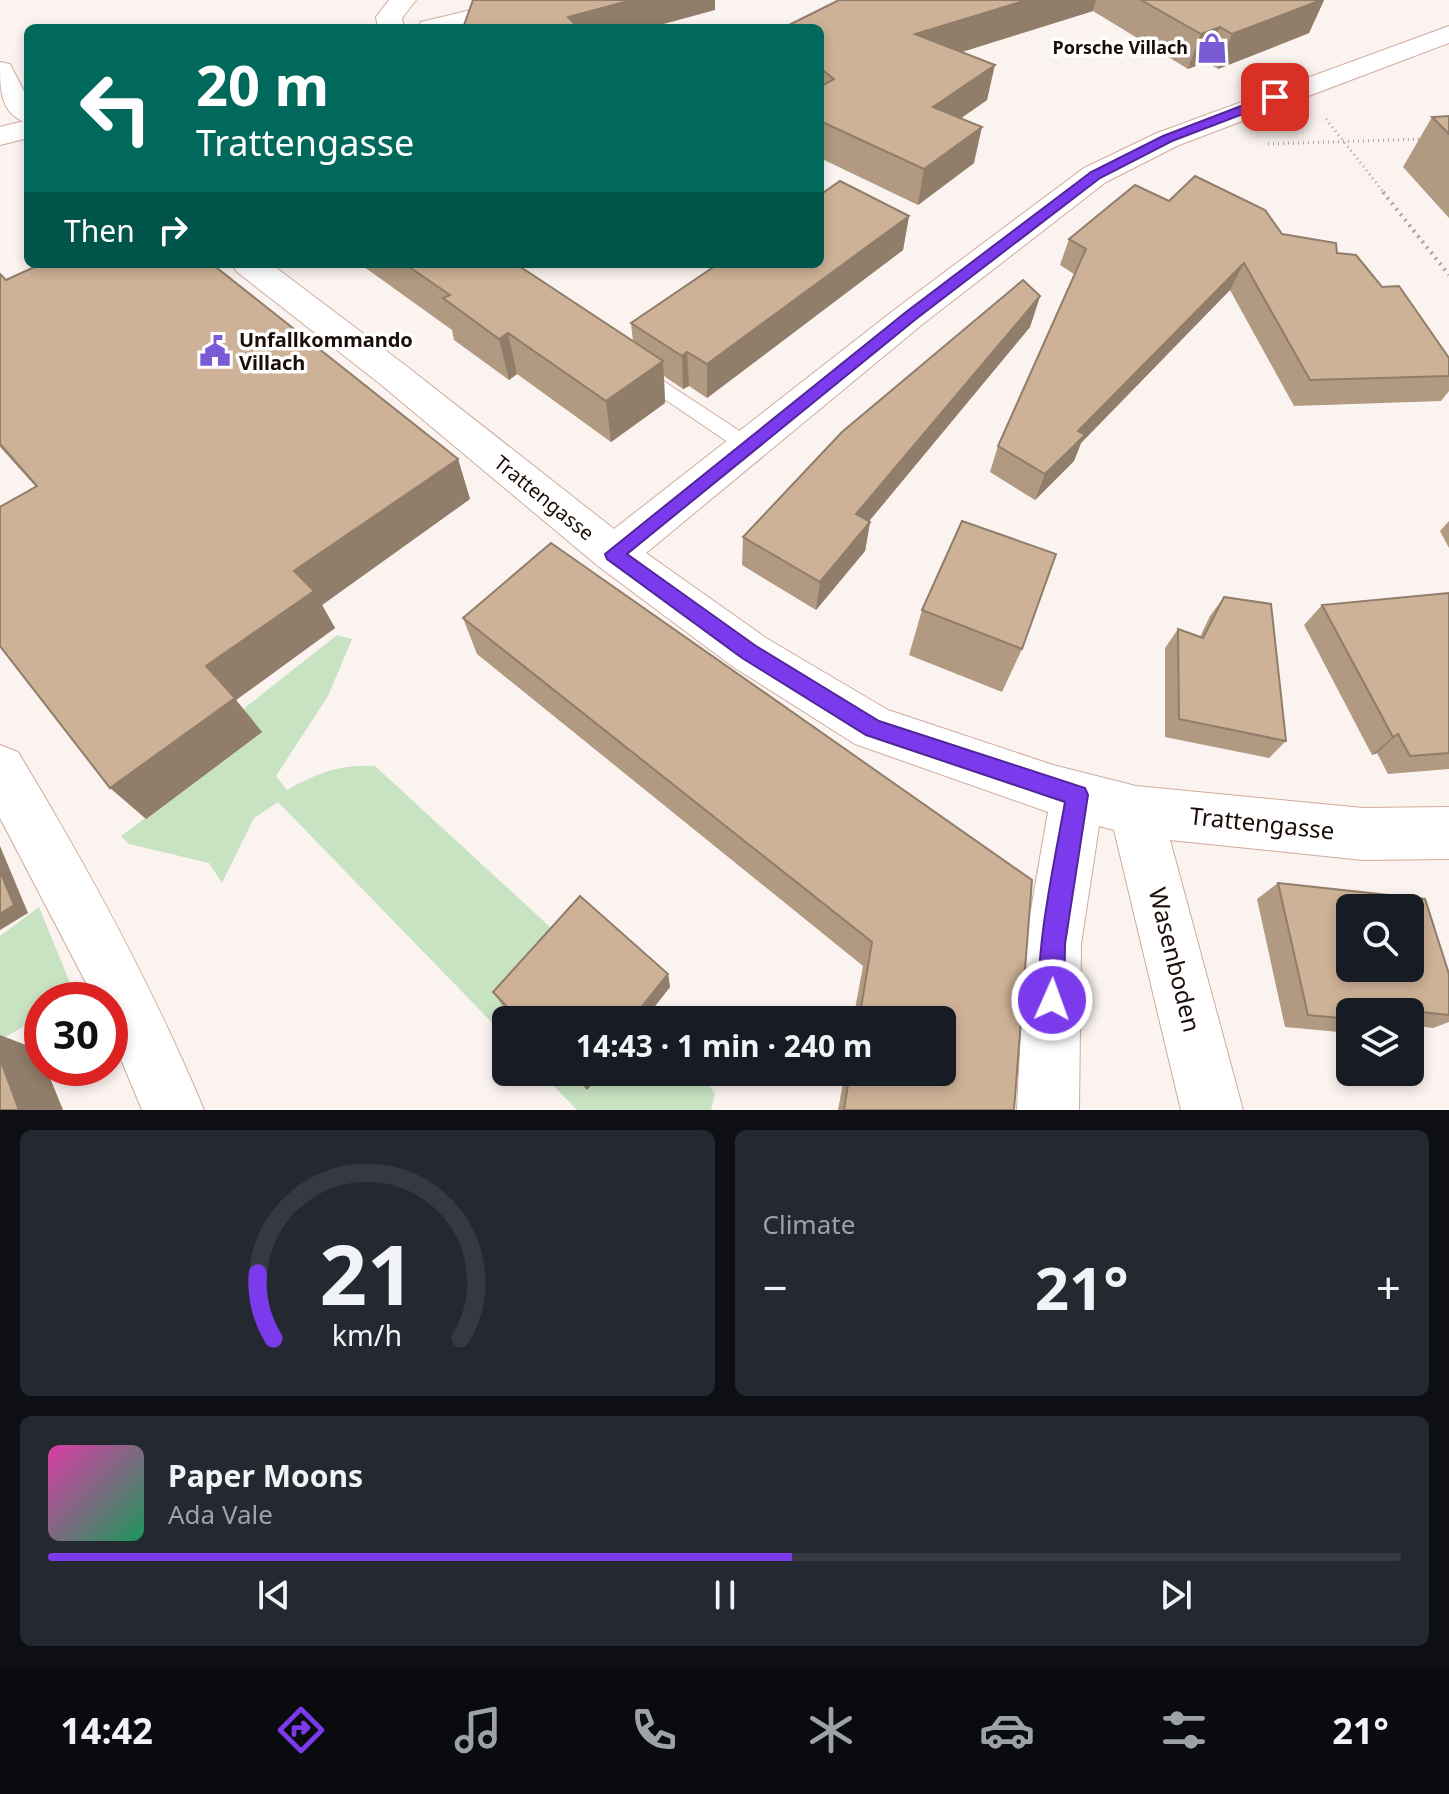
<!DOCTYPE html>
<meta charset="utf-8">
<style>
body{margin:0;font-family:"Noto Sans",sans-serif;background:#242831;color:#f1f3f6;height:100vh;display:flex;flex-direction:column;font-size:30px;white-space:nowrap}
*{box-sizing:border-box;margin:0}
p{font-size:26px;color:#9ea1a6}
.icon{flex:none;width:44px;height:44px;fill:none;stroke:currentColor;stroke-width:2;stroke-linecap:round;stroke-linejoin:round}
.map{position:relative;height:1110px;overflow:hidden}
.panel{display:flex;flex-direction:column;gap:20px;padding:20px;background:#0d0f14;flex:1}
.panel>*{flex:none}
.top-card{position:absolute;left:24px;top:24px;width:800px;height:244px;border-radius:12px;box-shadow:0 4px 12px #0003;background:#00695c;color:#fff;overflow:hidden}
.tools{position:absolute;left:1336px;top:894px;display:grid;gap:16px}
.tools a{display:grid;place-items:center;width:88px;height:88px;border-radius:12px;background:#171b24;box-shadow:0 4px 12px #0003;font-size:40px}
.speed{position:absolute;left:24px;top:982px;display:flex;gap:16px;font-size:40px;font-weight:700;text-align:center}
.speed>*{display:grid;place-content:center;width:104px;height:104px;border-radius:50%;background:#171b24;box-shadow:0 4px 12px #0003;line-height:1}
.speed .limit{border:12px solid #d22;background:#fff;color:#111}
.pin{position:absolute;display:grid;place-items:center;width:68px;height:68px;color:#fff;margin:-34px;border-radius:16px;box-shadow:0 4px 12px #0006}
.me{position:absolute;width:88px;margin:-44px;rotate:2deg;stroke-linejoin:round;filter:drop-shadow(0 0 6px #0008)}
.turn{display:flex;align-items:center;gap:28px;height:168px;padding:0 40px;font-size:36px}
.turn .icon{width:104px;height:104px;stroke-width:2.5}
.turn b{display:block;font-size:56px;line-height:68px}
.then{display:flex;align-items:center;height:76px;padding:0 40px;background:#0003;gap:16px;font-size:30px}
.big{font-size:60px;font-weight:700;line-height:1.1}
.panel .card{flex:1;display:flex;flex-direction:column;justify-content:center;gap:12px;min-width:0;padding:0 28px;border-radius:12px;background:#242831}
.panel .dial{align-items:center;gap:0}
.dial svg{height:208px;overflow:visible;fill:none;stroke:#363941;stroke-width:7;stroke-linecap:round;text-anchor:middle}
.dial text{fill:#f1f3f6;stroke:none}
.song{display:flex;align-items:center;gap:24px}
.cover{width:96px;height:96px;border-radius:12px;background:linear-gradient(135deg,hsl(320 70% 55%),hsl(150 70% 35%))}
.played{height:8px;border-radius:4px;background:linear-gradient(90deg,#7c3aed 55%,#363941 55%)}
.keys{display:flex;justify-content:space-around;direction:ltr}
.heat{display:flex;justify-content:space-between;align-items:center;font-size:44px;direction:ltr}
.panel .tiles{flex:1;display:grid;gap:20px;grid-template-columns:1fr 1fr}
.card:last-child{grid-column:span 2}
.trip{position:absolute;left:492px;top:1006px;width:464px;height:80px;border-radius:12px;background:#171b24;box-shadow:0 4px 12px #0003;font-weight:700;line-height:80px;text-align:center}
.tabs{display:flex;height:128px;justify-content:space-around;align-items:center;background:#090b0e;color:#9ea1a6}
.tabs .icon{width:56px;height:56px}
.tabs .active{color:#7c3aed}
.tabs b{font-size:36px;color:#f1f3f6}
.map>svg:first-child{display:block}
.green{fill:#c8e3c1}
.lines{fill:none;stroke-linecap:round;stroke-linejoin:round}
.service-casing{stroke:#d0ab9a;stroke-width:2}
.minor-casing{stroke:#d0ab9a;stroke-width:2}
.primary-casing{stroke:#d0ab9a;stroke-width:2}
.path-far1{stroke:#aca29d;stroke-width:3;stroke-dasharray:1 4;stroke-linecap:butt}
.path{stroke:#aca29d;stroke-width:4;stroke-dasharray:2 5;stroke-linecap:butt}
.service{fill:#fff;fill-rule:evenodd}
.minor{fill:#fff;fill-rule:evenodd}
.primary{fill:#fff;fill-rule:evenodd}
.wall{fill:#b19982}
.shaded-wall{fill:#907d6a}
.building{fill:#ceb297;stroke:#907d6a;stroke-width:2;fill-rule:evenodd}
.route{fill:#7c3aed;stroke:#51269a;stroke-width:2}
.labels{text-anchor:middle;stroke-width:7;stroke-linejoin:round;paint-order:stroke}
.far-poi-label{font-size:18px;font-weight:bold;fill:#1b0e08;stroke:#fff;text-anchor:end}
.poi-label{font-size:20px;font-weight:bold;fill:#1b0e08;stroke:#fff;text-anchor:start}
.street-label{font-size:20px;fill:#1b0e08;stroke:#fff}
.near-street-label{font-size:24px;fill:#1b0e08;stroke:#fff}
</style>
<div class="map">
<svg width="1449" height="1110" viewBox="0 0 1449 1110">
<rect width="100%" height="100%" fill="#fbf3ef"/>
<g class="green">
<path d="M337,635L352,639L328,696L276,776L287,790C317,773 341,764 375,766L562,938L517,1020H506V1037L278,802L254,818L222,883L209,863L129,844L121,836L262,732L242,710Z"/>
<path d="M39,907L77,1000H42V1016L0,1040V936Z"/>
<path d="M540,1072H569L587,1090L602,1072H701L715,1094L711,1110H577Z"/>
</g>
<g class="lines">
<defs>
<path id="service" d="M642,367L755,441L758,446L755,451H741L635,379L632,374Z"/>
<g id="minor">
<path d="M389,0H416L402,18L404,28H378L376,17Z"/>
<path d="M1449,26V43L1179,145L1106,182L924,323L646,553L766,638L888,710L1053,765L1136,786L1363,808L1449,807V859L1363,860L1170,840L1243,1110H1181L1114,830L1099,826L1081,944L1079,1110H1017L1025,944L1048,812L855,744L732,666L598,566L379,383L237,272L232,264H271L405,365L614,529L898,307L1084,168L1157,133Z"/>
<path d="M0,62L10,64L28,99V123C0,115 0,90 0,62Z"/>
<path d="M0,745L18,752C88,868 152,985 204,1110H142L110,1033V1000H95L0,818Z"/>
</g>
<g id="primary">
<path d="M512,0H557L553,5L462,28H417L421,22Z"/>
<path d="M28,120V138L0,145V127Z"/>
</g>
</defs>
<use href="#service" class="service-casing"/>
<use href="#minor" class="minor-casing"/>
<use href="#primary" class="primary-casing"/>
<g class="path-far1">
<path d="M1326,119L1385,194"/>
<path d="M1268,144L1422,139"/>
</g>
<path class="path" d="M1383,192L1449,275"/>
<use href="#service" class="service"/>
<use href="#minor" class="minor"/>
<use href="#primary" class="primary"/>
</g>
<g class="wall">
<path d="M839,0H1324L1309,33L1218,69L1206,62L1188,69L1093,11L962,52L987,100L961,118L974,163L918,205L820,158V28Z"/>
<path d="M1449,116V218L1403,167L1432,117Z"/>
<path d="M1169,201L1282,234L1337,253L1382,287L1449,358V391L1441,401L1294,406L1230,290L1081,443L1074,461L1035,500L990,472L998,446L1074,274L1060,265L1069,239Z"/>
<path d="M909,216L903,250L707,398L689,386L683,389L664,376L665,403L611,442L517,374L509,380L454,340L452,330L360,264H516L633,342L631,323Z"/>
<path d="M0,274L6,280L458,459L470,499L322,605L335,628L236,700L262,732L146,819L36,487L0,447Z"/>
<path d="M1040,296L1030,327L869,521L870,522L865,551L816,610L742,565L743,537Z"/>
<path d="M1449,521V548L1440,531Z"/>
<path d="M551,543L1032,880L1014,1110H838L845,1072H942V1020H853L863,966L477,654L463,618Z"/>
<path d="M1449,593V769L1388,774L1377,753L1372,755L1304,625L1322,605Z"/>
<path d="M1224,597L1286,741L1269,758L1165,737V648L1178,629L1200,637L1210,616Z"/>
<path d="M922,610L1022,649L1002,692L909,655Z"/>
<path d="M1278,883L1449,974V1022L1433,1028L1410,1025V1012H1350V1033L1285,1027L1257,899Z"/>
<path d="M668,974L670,987L644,1020H517L502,1005L493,992Z"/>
<path d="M569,1072H602L587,1090Z"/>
</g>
<g class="shaded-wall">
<path d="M632,0H715V10L649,28H569L568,17Z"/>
<path d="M1027,0H1096L1093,11L910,68L915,34Z"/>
<path d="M1321,0H1324L1309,33L1218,69L1232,34Z"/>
<path d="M1220,27L1206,62L1188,69L1201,34Z"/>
<path d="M995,65L987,100L927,142L933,107Z"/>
<path d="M982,127L974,163L918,205L924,169Z"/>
<path d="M909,216L903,250L707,398V364Z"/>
<path d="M1244,263L1230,290L1081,443L1074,461L1035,500L1045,474L1078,431Z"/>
<path d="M1040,296L1030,327L851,543L856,514Z"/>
<path d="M508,333L517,374L509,380L499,339Z"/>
<path d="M687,352L689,386L683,389L682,356Z"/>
<path d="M663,361L665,403L611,442L606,401Z"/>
<path d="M458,459L470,499L322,605L335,628L236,700L262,732L146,819L110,788L206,666L294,571Z"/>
<path d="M870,522L865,551L816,610L820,582Z"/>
<path d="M1398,734L1377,753L1372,755L1393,737Z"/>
<path d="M0,846L28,913L0,930Z"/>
<path d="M668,974L670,987L644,1020H631Z"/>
<path d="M0,1035L39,1050L42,1057V1068H46L63,1110H19L0,1059Z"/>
<path d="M588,1072H602L587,1090L581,1081Z"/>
</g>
<g class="building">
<path d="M473,0H632L568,17L578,28H463Z"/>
<path d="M839,0H1027L915,34L995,65L933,107L982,127L924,169L820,121V87L834,79L820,68V28H783Z"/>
<path d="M1141,0H1321L1232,34L1220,27L1201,34Z"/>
<path d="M1449,116V134L1432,117Z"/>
<path d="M1195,176L1265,210L1282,234L1336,243L1337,253L1356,255L1382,287L1399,286L1449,358V376L1310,380L1244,263L1078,431L1085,435L1045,474L998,446L1086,249L1069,239L1135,185L1169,201Z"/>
<path d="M840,181L909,216L707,364L687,352L682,356L631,323L718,264H820V195Z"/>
<path d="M41,264H212L458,459L294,571L314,591L206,666L235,698L110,788L0,646V507L37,486L0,444V274L6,280Z"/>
<path d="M405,264H516L663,361L606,401L508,333L499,339L443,298L450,295Z"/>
<path d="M1023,280L1040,296L856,514L870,522L820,582L743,537L842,432Z"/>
<path d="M962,521L1056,554L1022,649L922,610Z"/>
<path d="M551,543L1032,880L1014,1110H844L850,1072H942V1020H859L872,942L463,618Z"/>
<path d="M1449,593V753L1410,756L1398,734L1393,737L1322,605Z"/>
<path d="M1224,597L1271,604L1286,741L1179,719L1178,629L1203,638Z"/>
<path d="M0,871L14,905L0,914Z"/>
<path d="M1278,883L1425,899L1449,974V1015L1377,1007L1378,1012H1350V1019L1308,1015ZM1350,908H1410V968H1350Z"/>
<path d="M580,896L668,974L631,1020H520L493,992Z"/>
<path d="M0,1059L19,1110H0Z"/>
<path d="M572,1072H588L581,1081Z"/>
</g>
<path class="route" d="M1275,93L1281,97L1280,100L1172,141L1100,178L916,319L627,554L756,646L879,721L1085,788L1088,795L1065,944L1064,1000L1060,1008L1052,1012L1043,1008C1029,974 1058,844 1065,802L866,735L742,658L607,559L605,554L906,312L1091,172L1163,136Z"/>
<defs>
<symbol id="shop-bare" viewBox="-9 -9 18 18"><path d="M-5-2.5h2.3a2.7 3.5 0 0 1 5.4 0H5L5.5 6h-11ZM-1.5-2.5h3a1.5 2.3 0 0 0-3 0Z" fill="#795bd5" stroke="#fff" stroke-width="2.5" paint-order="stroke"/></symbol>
<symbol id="civic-bare" viewBox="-9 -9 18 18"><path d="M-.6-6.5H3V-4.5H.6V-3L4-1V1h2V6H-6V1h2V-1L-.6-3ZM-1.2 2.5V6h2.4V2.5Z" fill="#795bd5" stroke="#fff" stroke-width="2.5" paint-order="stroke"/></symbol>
</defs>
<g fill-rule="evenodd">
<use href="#shop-bare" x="1190" y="26" width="44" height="44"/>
<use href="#civic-bare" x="193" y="329" width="44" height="44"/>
</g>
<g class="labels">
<g class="far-poi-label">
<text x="1188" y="54">Porsche Villach</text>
</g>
<g class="poi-label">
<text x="239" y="347">Unfallkommando<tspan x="239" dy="23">Villach</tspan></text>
</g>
<g class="street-label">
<text transform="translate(544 498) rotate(39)" y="7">Trattengasse</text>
</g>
<g class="near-street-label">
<text transform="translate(1262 824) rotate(6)" y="8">Trattengasse</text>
<text transform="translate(1174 960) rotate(76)" y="8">Wasenboden</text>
</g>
</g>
</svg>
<div class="tools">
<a><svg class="icon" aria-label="search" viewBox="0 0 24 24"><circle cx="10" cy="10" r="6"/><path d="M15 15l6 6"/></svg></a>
<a><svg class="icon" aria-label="layers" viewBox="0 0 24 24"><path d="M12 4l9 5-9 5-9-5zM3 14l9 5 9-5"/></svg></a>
</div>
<div class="speed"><div class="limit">30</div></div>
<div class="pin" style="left:1275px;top:97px;background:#d93025"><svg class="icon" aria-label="arrive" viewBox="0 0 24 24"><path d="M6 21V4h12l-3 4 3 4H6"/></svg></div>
<svg class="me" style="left:1052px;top:1000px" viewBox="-20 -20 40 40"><circle r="17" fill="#7c3aed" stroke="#fff" stroke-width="3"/><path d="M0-11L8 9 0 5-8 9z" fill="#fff"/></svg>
<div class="trip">14:43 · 1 min · 240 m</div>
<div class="top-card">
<div class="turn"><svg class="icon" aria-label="left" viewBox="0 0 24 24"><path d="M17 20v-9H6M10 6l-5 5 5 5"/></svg><div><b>20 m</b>Trattengasse</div></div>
<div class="then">Then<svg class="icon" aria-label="right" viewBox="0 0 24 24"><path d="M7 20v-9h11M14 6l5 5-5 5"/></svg></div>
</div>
</div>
<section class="panel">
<div class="tiles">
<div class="card dial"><svg viewBox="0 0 100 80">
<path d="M14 69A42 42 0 1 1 86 69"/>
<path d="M14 69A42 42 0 0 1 8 44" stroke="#7c3aed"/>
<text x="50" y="56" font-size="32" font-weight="700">21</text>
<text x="50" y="72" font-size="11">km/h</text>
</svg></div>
<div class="card"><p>Climate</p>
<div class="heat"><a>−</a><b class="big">21°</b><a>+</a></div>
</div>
<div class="card">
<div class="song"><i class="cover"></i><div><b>Paper Moons</b><p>Ada Vale</p></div></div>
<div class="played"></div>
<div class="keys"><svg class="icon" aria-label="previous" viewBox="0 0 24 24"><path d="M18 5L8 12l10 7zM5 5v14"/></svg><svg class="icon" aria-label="pause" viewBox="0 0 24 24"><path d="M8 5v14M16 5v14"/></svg><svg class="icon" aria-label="next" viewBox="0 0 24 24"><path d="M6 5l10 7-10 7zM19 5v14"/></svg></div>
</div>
</div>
</section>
<nav class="tabs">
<b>14:42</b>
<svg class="icon active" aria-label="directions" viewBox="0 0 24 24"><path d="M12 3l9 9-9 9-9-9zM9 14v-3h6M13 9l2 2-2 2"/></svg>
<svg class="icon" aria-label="music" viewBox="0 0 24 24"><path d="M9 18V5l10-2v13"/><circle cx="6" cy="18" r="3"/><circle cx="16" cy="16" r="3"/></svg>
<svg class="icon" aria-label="phone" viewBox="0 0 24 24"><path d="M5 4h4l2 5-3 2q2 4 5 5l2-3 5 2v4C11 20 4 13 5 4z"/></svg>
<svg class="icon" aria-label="climate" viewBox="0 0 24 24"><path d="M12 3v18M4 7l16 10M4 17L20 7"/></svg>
<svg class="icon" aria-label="car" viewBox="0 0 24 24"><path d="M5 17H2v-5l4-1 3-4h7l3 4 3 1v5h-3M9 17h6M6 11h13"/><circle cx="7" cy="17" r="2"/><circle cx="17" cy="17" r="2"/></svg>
<svg class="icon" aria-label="filters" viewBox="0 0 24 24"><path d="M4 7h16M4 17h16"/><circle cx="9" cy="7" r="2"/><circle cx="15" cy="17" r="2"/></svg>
<b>21°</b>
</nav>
